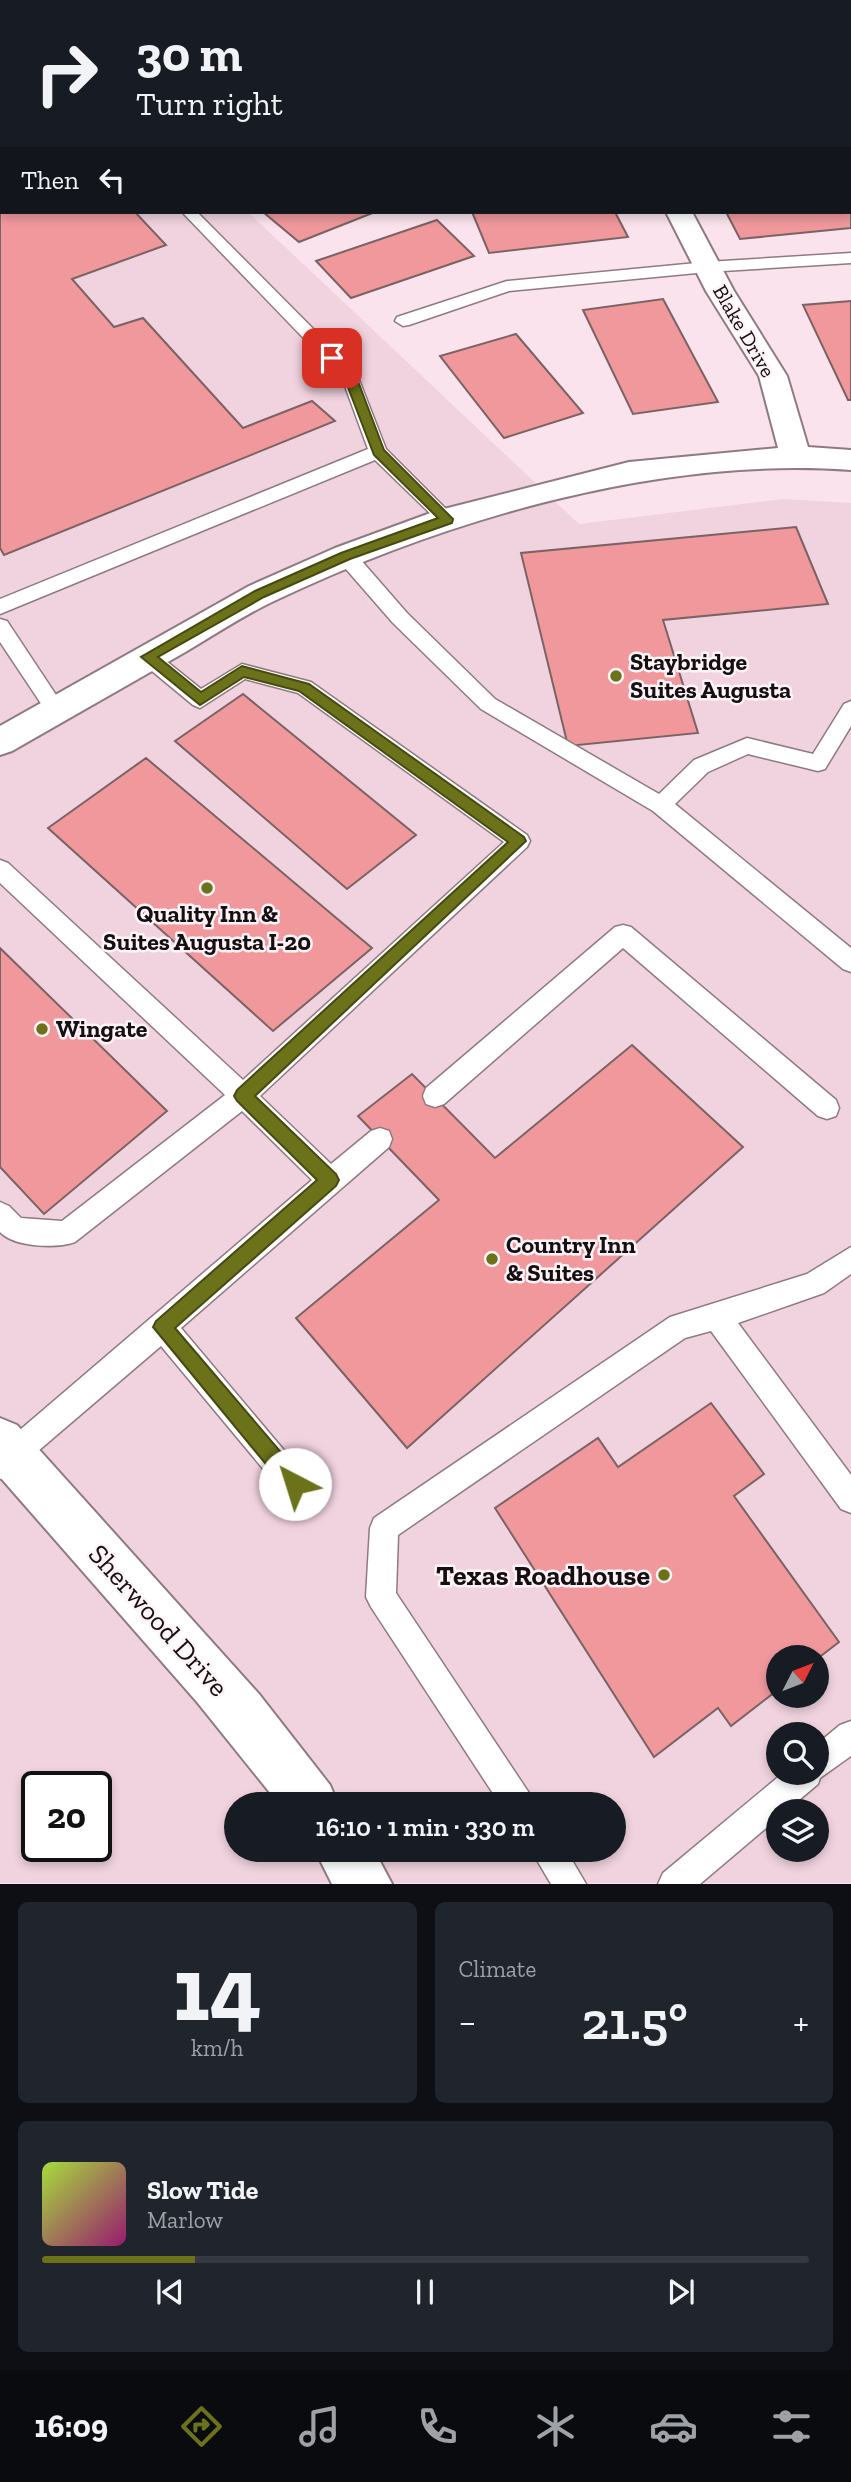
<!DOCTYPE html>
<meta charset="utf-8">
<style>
body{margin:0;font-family:"Zilla Slab",serif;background:#20242c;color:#f1f3f6;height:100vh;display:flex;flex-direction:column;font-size:26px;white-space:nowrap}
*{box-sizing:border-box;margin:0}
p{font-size:23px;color:#9ea1a6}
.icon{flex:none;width:38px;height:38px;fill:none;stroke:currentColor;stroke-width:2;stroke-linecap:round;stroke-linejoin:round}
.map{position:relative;height:1884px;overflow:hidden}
.side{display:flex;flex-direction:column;gap:18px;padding:18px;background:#0d0f14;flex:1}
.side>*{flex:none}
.hud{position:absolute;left:0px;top:0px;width:852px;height:214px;box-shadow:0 4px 10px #0003;background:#171b24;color:#f1f3f6;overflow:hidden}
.needle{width:46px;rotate:48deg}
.buttons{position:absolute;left:766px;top:1645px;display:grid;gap:14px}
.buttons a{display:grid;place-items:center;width:63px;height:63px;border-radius:50%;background:#171b24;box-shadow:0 4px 10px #0003;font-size:35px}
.speed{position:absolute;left:21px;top:1771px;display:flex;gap:14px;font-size:35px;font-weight:700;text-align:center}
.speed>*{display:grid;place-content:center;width:91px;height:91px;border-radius:50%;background:#171b24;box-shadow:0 4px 10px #0003;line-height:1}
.speed .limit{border:4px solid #111;border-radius:10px;background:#fff;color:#111}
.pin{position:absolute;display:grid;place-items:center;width:60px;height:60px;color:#fff;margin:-30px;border-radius:14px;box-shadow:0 4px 10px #0006}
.me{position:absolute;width:77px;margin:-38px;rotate:320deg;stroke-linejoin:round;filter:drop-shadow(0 0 5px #0008)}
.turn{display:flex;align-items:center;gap:24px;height:147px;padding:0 21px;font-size:32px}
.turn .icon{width:91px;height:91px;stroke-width:2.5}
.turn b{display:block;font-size:49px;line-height:60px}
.then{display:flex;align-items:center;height:66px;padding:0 21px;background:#0003;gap:14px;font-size:26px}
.big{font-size:52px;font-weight:600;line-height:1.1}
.side .widget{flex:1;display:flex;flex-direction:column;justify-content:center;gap:10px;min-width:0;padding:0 24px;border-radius:10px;background:#20242c}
.side .dial{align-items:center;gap:0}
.dial b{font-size:91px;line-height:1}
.song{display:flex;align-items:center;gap:21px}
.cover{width:84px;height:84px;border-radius:10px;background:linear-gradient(135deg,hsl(80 70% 55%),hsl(320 70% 35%))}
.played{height:7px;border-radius:4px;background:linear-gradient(90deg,#6b721a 20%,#363941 20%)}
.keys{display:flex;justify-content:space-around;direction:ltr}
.heat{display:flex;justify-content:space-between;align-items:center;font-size:38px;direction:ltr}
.side .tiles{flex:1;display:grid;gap:18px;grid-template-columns:1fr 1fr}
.widget:last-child{grid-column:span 2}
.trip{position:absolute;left:224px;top:1792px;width:402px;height:70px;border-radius:35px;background:#171b24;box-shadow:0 4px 10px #0003;font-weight:600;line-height:70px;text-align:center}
.tab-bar{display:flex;height:112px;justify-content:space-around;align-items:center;background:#090b0e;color:#9ea1a6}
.tab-bar .icon{width:49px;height:49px}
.tab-bar .on{color:#6b721a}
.tab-bar b{font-size:32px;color:#f1f3f6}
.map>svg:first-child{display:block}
.built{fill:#f1d3df;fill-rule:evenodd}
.building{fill:#f1989d;stroke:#796364;stroke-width:2}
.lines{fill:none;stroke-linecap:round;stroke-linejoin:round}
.lane-casing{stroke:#8f7a82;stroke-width:3}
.street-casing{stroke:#8f7a82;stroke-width:4}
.secondary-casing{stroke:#8f7a82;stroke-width:4}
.highway-casing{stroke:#8f7a82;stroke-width:4}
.lane{fill:#fff;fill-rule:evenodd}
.street{fill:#fff;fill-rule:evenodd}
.secondary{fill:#fff;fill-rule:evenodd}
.highway{fill:#fff;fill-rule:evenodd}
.route{fill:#6b721a;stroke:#464a11;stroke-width:2}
.poi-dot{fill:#6b721a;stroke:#fef4f8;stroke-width:2.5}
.labels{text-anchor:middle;stroke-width:5;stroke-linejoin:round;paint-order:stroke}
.far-street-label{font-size:21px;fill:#160f12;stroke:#fef4f8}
.poi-label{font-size:24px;font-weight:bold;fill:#160f12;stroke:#fef4f8;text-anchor:start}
.near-poi-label{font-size:28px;font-weight:bold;fill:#160f12;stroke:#fef4f8;text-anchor:end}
.near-street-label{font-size:28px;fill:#160f12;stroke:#fef4f8}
</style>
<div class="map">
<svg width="851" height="1884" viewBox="0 0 851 1884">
<rect width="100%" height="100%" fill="#fae3ec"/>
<path class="built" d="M0,40L2,212H248L579,524L783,499L851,503V1883H0ZM779,1657H817V1696H779ZM779,1734H817V1773H779ZM37,1787H96V1846H37ZM236,1804H614V1850H236ZM779,1811H817V1850H779Z"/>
<g class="building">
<path d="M0,116L2,212H135L166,245L72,279L114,327L143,318L243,428L312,401L335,421L4,555L0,548Z"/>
<path d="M851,189V228L740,239L726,212H850Z"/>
<path d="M263,212H375L299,242Z"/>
<path d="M472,212H615L628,237L489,253Z"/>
<path d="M437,220L474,256L351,298L316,261Z"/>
<path d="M663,299L718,402L633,414L583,310Z"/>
<path d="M851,301V400H848L803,305Z"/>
<path d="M516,334L583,413L504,438L440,356Z"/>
<path d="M796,527L828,604L663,620L698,733L568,746L521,553Z"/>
<path d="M243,694L416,835L347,889L175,741Z"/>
<path d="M146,758L372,948L273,1031L48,828Z"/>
<path d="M0,948L167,1111L44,1214L0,1167Z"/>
<path d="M632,1045L743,1147L407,1448L296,1318L439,1200L358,1116L412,1074L495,1158Z"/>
<path d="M711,1403L764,1474L734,1496L839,1642L817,1659L779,1657V1689L731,1726L718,1708L654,1757L495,1508L598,1438L618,1467Z"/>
</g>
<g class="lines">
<defs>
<g id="lane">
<rect x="0" y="63" width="2" height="8"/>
<path d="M182,212H197L356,372L386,449L456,519L454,523H440L375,460L0,614V599L368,449L342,378Z"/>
<path d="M851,253V263L707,272L509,291L409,325L403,326L395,321L397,317L507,281L707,262Z"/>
<path d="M346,549L353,551L407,613L495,699L659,794L694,760L747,738L813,754L844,704L851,701V726L825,769L818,771L748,754L708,772L675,804L851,948V972L843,969L653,811L481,709L393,623L339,561L337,556L339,551Z"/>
<path d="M0,619L7,621L62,704L65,709L62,714L55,717L48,714L0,642Z"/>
<path d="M148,650L155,652L201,689L242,664L311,682L527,835L530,841L527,847L260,1096L331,1164L371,1131L380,1128L389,1131L392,1139L389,1147L181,1328L304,1474L308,1484L304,1494L294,1498L284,1494L161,1346L10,1475L0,1479V1447L312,1180L242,1111L75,1242C56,1249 14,1247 0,1232V1202L9,1206L21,1218L62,1221L225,1095L0,883V860L8,863L243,1080L504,842L298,693L245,679L200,708L193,705L141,662L138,657L141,652Z"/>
<path d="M623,925L631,927L836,1100L839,1108L836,1116L827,1119L818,1116L623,948L444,1104L435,1107L426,1104L423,1096L426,1088L615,927Z"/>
<path d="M851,1247V1274L824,1293L738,1323L851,1475V1513L841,1509L711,1331L685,1338L398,1535L396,1593L529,1793L534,1804H500L371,1607L366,1597L370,1528L374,1518L670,1317L807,1274Z"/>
<path d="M851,1721V1756L820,1778L818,1784L786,1811H779V1817L700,1884H658L663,1873L783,1773H817V1744L840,1725Z"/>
<path d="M531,1850H566L586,1884H551Z"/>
</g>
<path id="street" d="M666,212H692L734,291L787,376L808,447L851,450V470C659,456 447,519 274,601C244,615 216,634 187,651C129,684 70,718 12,751L0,755V726L249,586L335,548L436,511L629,462L778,448L759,376L706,291Z"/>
<g id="secondary">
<path d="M0,1418L17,1425L259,1694L330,1785L338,1804H279L197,1702L0,1477Z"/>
<path d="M315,1850H374L392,1884H332Z"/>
</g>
<g id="highway">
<path d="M336,0H427L335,2Z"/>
<rect x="0" y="10" width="2" height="14"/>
</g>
</defs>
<use href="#lane" class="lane-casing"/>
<use href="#street" class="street-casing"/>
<use href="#secondary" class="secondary-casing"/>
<use href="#highway" class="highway-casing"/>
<use href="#lane" class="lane"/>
<use href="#street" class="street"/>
<use href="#secondary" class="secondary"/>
<use href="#highway" class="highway"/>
</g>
<path class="route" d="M332,354L356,376L384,450L453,519L452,523L350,559L264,597L158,657L201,692L242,666L309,684L524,837L526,841L255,1096L336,1174L339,1180L336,1186L175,1328L302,1477L304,1484L302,1491L295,1494L288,1491L153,1327L156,1321L317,1180L237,1101L234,1096L237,1090L508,842L299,691L244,677L200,705L141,657L255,591L341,553L438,518L374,455L344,377L326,358Z"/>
<g class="poi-dot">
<circle cx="616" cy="676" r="7"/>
<circle cx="207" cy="888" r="7"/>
<circle cx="42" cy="1029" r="7"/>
<circle cx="492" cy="1259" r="7"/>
<circle cx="664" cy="1575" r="7"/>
</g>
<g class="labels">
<g class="far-street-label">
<text transform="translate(744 331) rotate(60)" y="7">Blake Drive</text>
</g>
<g class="poi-label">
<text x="630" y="670">Staybridge<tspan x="630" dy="28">Suites Augusta</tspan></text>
<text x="207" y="922" text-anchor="middle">Quality Inn &amp;<tspan x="207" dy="28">Suites Augusta I-20</tspan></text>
<text x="56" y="1037">Wingate</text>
<text x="506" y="1253">Country Inn<tspan x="506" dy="28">&amp; Suites</tspan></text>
</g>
<g class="near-poi-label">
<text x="650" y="1585">Texas Roadhouse</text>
</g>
<g class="near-street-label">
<text transform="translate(159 1620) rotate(48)" y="10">Sherwood Drive</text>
</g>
</g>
</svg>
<div class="buttons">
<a><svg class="needle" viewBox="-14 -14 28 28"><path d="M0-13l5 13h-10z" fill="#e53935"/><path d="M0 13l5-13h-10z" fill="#9ea1a6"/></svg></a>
<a><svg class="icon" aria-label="search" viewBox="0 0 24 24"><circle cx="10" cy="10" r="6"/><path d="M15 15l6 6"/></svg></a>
<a><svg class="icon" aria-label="layers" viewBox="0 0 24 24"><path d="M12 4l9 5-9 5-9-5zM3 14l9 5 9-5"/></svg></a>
</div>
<div class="speed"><div class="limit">20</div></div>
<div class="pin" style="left:332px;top:358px;background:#d93025"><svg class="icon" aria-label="arrive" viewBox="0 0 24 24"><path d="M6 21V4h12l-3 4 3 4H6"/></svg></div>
<svg class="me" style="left:295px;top:1484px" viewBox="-20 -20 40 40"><circle r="19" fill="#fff"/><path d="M0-13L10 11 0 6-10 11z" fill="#6b721a"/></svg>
<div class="trip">16:10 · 1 min · 330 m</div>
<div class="hud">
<div class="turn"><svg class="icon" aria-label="right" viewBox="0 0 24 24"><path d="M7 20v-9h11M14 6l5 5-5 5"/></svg><div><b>30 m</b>Turn right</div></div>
<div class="then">Then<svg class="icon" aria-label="left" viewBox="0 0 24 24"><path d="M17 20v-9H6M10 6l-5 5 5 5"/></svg></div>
</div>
</div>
<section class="side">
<div class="tiles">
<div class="widget dial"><b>14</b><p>km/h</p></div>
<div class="widget"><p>Climate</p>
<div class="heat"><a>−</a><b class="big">21.5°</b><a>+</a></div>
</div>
<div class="widget">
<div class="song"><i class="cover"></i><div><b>Slow Tide</b><p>Marlow</p></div></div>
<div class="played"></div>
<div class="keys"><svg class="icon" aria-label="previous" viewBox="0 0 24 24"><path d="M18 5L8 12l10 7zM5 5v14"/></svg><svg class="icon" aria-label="pause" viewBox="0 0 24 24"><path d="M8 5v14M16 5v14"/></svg><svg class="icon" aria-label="next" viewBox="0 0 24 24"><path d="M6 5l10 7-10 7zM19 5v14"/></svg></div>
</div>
</div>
</section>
<nav class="tab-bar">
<b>16:09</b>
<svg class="icon on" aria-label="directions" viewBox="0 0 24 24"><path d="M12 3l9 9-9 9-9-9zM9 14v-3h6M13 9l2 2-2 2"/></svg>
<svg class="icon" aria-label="music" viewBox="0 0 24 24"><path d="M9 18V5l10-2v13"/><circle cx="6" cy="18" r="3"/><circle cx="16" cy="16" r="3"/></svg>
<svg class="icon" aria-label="phone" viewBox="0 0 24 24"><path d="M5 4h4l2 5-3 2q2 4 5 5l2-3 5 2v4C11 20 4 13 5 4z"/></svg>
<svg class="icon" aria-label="climate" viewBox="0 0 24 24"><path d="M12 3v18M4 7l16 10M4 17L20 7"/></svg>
<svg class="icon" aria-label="car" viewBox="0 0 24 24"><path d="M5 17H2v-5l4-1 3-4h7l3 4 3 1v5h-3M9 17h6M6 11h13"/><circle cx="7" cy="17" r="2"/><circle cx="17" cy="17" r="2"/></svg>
<svg class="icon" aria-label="filters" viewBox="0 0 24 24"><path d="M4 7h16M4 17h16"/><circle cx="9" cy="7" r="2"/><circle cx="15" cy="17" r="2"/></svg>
</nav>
